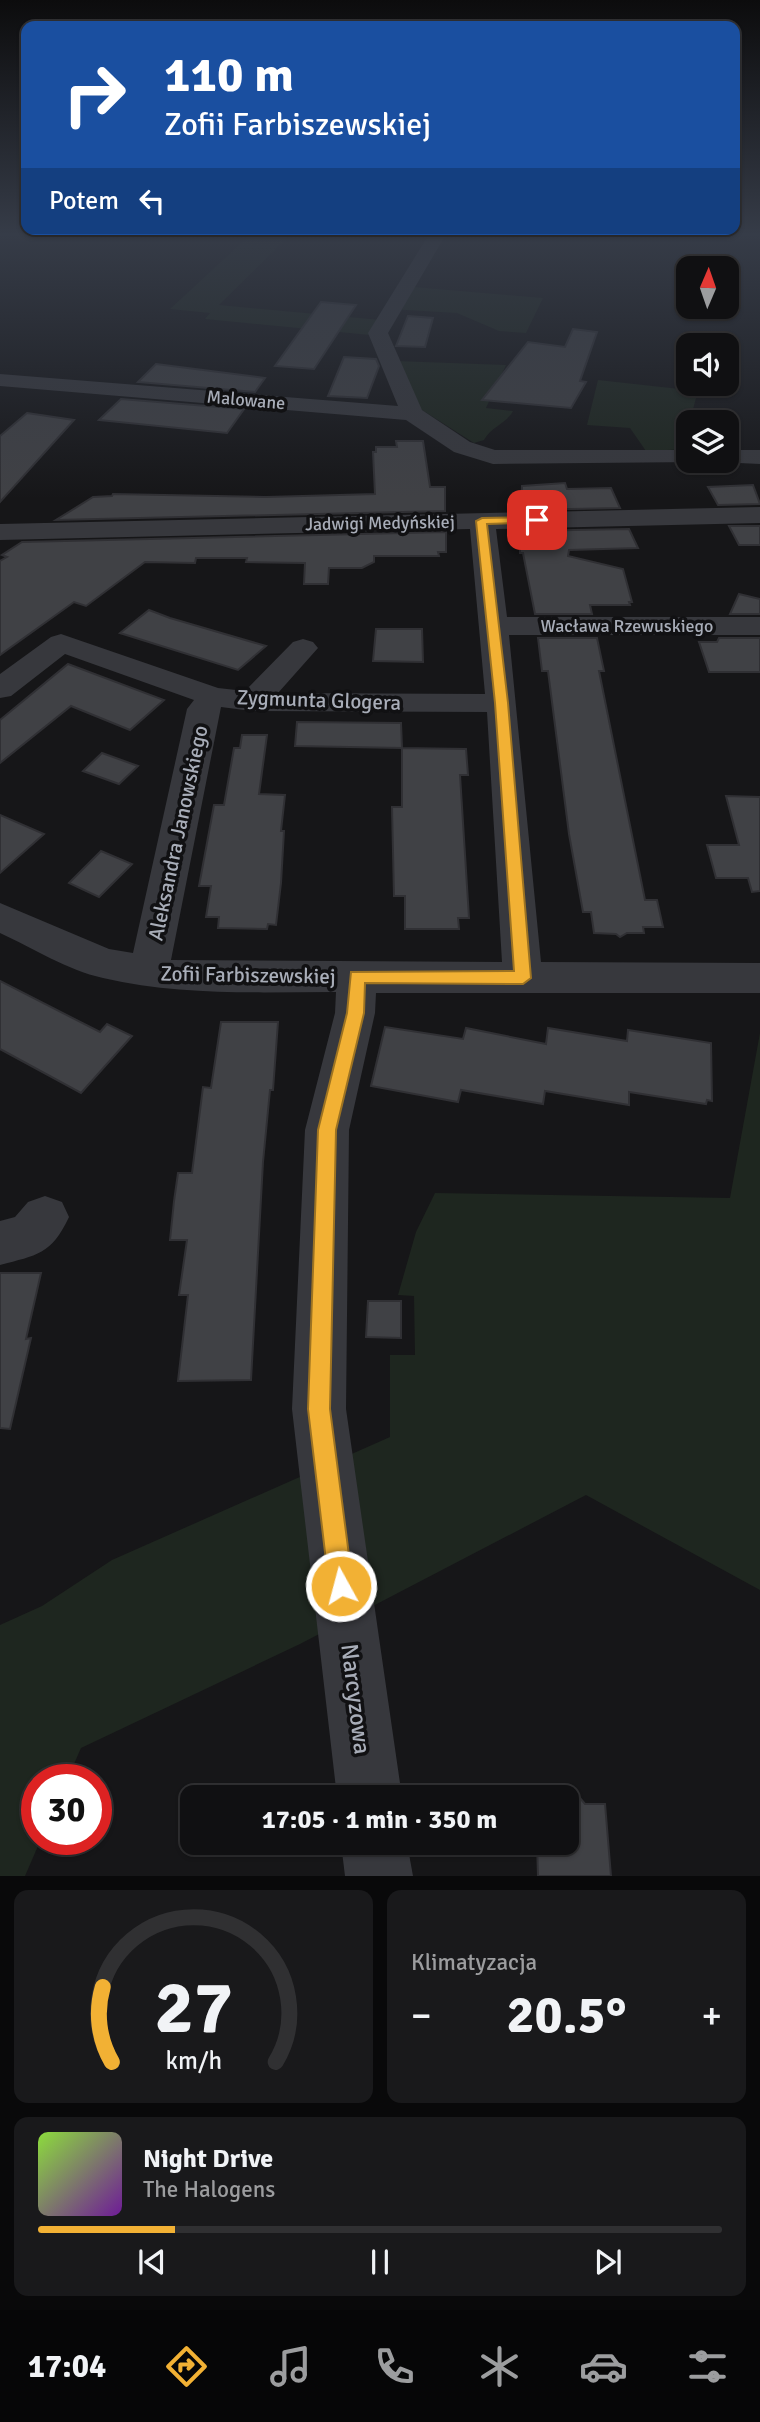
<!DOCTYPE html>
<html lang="pl">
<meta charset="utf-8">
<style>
body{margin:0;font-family:Signika,sans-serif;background:#19191b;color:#f1f3f6;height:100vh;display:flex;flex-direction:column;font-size:26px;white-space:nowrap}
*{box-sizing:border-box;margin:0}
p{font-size:23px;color:#9c9d9f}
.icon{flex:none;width:38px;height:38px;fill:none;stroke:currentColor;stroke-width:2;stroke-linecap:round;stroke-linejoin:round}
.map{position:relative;height:1876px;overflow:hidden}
.panel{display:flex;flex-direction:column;gap:14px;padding:14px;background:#09090a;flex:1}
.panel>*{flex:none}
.banner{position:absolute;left:21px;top:21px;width:719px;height:214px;border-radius:14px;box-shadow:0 2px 5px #0004,0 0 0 2px #303032;background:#1a4fa0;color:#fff;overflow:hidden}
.needle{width:46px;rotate:2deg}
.tools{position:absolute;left:676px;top:256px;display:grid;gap:14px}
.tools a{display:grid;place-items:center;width:63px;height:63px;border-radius:14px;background:#101012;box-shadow:0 2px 5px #0004,0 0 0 2px #303032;font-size:35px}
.speed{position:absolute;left:21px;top:1764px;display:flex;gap:14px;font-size:35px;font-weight:700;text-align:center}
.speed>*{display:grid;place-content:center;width:91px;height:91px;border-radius:50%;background:#101012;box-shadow:0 2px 5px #0004,0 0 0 2px #303032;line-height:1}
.speed .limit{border:10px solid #d22;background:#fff;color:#111}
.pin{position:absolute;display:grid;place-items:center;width:60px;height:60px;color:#fff;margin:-30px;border-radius:14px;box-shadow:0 4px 10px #0006}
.me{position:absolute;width:77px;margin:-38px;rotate:353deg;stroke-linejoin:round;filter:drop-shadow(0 0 5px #0008)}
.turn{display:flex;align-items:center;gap:24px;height:147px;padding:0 28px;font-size:32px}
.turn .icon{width:91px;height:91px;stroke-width:2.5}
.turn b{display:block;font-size:49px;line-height:60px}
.then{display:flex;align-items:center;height:66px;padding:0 28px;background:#0003;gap:14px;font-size:26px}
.big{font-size:52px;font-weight:700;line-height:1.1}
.panel .card{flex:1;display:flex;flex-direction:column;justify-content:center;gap:10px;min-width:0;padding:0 24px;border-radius:14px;background:#19191b}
.panel .dial{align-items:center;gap:0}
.dial svg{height:182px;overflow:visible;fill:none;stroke:#303032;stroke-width:7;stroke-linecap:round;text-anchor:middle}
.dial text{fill:#f1f3f6;stroke:none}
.song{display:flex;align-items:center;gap:21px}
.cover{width:84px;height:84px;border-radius:10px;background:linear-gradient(135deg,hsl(90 70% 55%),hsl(280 70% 35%))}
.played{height:7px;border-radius:4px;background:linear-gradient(90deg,#f2b134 20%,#303032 20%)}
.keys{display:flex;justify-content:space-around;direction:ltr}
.heat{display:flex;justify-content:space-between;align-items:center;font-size:38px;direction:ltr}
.panel .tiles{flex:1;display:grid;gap:14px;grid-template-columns:1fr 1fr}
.card:last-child{grid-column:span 2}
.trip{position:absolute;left:180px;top:1785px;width:399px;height:70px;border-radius:14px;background:#101012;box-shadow:0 2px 5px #0004,0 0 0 2px #303032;font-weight:700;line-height:70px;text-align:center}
.dock{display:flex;height:112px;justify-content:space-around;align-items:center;background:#060607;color:#9c9d9f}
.dock .icon{width:49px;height:49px}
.dock .active{color:#f2b134}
.dock b{font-size:32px;color:#f1f3f6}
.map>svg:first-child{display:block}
.green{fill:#1e261f}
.building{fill:#404145;stroke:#303034;stroke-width:2}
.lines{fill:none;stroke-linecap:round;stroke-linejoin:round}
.minor{fill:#37383d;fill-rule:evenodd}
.route{fill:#f2b134;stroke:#9d7322;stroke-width:2}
.labels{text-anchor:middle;stroke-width:7;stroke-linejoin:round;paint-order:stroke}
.far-street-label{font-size:18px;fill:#a8adb8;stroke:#111113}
.street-label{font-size:21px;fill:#a8adb8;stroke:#111113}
.near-street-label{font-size:24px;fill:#a8adb8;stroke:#111113}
</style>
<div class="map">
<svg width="760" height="1876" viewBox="0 0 760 1876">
<rect width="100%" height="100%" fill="#161618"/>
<g class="green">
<path d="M249,236H289L219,305L381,320L370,335L205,319L210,313L170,309Z"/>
<path d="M402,286L543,298L526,333L499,331L457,313L389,309Z"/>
<path d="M396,361L506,365L486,408L513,411C506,424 492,426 484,440L474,443L419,408Z"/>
<path d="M598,380L698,391L690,420L698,422H688V449L646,451L630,428L587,425Z"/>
<path d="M760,1033V1590L586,1495L300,1644L81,1748L67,1780H37V1839H41L25,1876H0V1625L42,1606L112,1560L390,1437V1355H415L414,1296L398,1295L416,1232L435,1193L730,1198Z"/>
</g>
<g class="building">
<path d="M321,302L356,305L314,369L275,366Z"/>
<path d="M408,316L433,318L425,347L396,346Z"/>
<path d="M573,329L597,332L580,381L586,382L571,408L482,400L528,342L565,347Z"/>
<path d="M344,357L376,359L379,366L367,398L328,396Z"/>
<path d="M156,364L265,378L255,392L138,382Z"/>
<path d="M121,399L244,409L227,433L99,420Z"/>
<path d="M27,413L74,420L0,502V436Z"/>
<path d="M396,441H423L430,487H445V511L56,520L93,497L112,496L113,494L266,497L375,494L373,452H376V447H397Z"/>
<path d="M565,483L567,489L611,488L620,508L521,510L522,486Z"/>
<path d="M753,485L760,504L718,505L708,487Z"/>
<path d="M729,526H760V545H739Z"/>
<path d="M629,529L638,548L569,550L568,556L623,569L632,602H629L630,605H590L592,614H535L523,553H520V531Z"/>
<path d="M446,532V552H438L439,556H374V562L362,568H329L328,584H304L305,563L246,562L247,558H196L195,563L145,562L86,606L74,602L0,655V561L7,557L2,555L22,542Z"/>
<path d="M739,594L760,599V614H730Z"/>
<path d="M149,610L170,618L266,646L238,670L120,633Z"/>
<path d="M376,629H422L423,662L373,661Z"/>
<path d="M538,638H597L604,671H599L645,900H657L663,927H643L644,933H627L620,937L616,934L594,933L591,912H583L569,834L548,671H542Z"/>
<path d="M719,638H760V672H709L699,642H717Z"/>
<path d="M68,664L164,700L130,730L71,706L0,763V720Z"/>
<path d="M297,722L401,723L402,748L466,749L468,775H460L469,918H458L459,929H405V896H394L392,807H402V748L295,746Z"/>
<path d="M242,735H267L259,794L285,795L281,831H284L281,883L276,925L268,924L267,929L218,928L219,917H206L211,886H199L214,805H224L234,748H240Z"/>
<path d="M102,753L138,766L119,784L83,771Z"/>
<path d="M726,796L760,797V891L752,892L748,878H716L707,845H739Z"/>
<path d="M0,815L44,834L0,873Z"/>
<path d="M101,851L132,864L99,897L69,883Z"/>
<path d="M0,981L100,1032L107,1024L132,1036L81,1093L0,1049Z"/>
<path d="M221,1022H278L273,1090H270L263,1162L251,1380L178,1381L188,1295H179L187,1240H170L174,1201L178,1173H192L203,1087L211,1088Z"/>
<path d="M385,1027L463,1039L466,1028L546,1044L548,1028L627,1041L628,1030L711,1043L712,1101L707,1100L706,1104L629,1092V1105L545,1091L543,1104L461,1090L458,1102L371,1086Z"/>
<path d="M0,1273H41L26,1339L31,1338L10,1429L0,1428Z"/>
<path d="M368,1301H401V1338L366,1337Z"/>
<path d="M569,1785L585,1804H605L611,1876H538L537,1843H567V1797H559Z"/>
</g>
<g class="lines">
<g class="minor">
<path d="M428,236H445L388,333L422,410L470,442L495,450H688V460H698L696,462L493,464L454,452L406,420L0,386V374L398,406L368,333Z"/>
<path d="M726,450H760V464L718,462L716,460H726Z"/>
<path d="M760,507V523L496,529L507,617H760V635H509L541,962L760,963V993H376L375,1013L349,1130L346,1409L402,1797H337L292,1409L305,1130L335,1013L336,992C257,992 180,996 103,978C67,970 33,948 0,933V903L109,949L133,953L187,709L194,700L65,654L11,696L0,698V674L51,637L61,634L218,688L245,691L293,642L303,639L313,642L318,648L278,693L485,694L470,529L0,540V524ZM221,707L252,711L487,712L502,962L171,960Z"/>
<path d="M45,1196L62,1202L69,1217C51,1255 37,1255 0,1265V1221L15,1217L28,1202Z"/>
<path d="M341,1843H407L413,1876H345Z"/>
</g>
</g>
<linearGradient id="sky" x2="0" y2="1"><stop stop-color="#0c0c0d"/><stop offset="0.47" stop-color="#363c48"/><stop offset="1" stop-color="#363c48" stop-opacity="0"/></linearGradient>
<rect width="760" height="499" fill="url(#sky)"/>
<path class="route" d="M537,517L543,520L541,522L487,524L508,703L531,978L523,984L365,983L364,1013L336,1130L330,1409L353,1586L350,1595L341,1598L333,1595L329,1586L308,1409L318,1130L347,1013L351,972L514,971L495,703L476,521L482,518Z"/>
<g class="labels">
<g class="far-street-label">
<text transform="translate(246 400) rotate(5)" y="6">Malowane</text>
<text transform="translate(380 523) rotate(-1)" y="6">Jadwigi Medyńskiej</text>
<text x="627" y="632">Wacława Rzewuskiego</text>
</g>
<g class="street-label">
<text transform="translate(319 700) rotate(2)" y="7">Zygmunta Glogera</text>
<text transform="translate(178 833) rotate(-78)" y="7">Aleksandra Janowskiego</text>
<text transform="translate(248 975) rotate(1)" y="7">Zofii Farbiszewskiej</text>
</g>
<g class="near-street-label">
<text transform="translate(356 1699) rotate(83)" y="8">Narcyzowa</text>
</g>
</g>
</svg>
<div class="tools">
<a><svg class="needle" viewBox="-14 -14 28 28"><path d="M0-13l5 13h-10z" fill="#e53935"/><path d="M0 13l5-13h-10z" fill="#9c9d9f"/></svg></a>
<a><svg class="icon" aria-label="sound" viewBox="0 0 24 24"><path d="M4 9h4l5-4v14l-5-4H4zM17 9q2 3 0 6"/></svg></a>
<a><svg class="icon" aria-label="layers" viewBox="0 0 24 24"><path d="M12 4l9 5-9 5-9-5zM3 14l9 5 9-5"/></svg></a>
</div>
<div class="speed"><div class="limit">30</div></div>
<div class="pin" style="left:537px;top:520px;background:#d93025"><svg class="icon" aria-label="arrive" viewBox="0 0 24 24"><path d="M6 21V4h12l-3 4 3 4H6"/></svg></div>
<svg class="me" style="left:341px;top:1586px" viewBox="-20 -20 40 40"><circle r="17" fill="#f2b134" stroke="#fff" stroke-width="3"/><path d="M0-11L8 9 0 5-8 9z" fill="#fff"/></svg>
<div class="trip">17:05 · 1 min · 350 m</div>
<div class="banner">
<div class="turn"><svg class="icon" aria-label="right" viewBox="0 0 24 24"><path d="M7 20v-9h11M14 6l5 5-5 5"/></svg><div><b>110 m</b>Zofii Farbiszewskiej</div></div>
<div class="then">Potem<svg class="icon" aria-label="left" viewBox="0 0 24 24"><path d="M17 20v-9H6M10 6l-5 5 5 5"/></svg></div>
</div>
</div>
<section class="panel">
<div class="tiles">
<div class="card dial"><svg viewBox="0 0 100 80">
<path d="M14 69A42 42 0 1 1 86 69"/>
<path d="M14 69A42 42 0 0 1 10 36" stroke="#f2b134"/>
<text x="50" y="56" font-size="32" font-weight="700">27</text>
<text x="50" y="72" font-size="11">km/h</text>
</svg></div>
<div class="card"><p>Klimatyzacja</p>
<div class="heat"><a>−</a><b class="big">20.5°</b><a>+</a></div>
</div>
<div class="card">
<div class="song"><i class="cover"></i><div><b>Night Drive</b><p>The Halogens</p></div></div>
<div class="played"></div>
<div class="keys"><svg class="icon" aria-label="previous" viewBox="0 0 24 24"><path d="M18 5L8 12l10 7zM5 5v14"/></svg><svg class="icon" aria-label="pause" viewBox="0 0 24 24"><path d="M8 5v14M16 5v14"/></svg><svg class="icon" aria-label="next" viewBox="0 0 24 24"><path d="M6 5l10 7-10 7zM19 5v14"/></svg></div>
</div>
</div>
</section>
<nav class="dock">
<b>17:04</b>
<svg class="icon active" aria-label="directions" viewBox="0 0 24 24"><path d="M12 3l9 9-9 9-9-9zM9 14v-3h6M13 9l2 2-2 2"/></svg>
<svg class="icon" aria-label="music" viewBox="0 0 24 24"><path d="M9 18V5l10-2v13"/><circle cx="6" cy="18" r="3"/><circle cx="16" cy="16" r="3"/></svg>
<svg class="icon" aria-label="phone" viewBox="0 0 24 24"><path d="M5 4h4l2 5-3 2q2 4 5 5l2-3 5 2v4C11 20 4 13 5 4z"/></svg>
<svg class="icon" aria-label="climate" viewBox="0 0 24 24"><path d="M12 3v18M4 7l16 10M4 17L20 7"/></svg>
<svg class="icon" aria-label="car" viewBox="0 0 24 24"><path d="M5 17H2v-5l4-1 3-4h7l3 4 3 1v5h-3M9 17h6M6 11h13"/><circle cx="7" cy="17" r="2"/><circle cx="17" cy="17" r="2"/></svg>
<svg class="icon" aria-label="filters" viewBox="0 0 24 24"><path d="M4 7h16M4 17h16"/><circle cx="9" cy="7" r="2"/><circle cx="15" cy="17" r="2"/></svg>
</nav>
